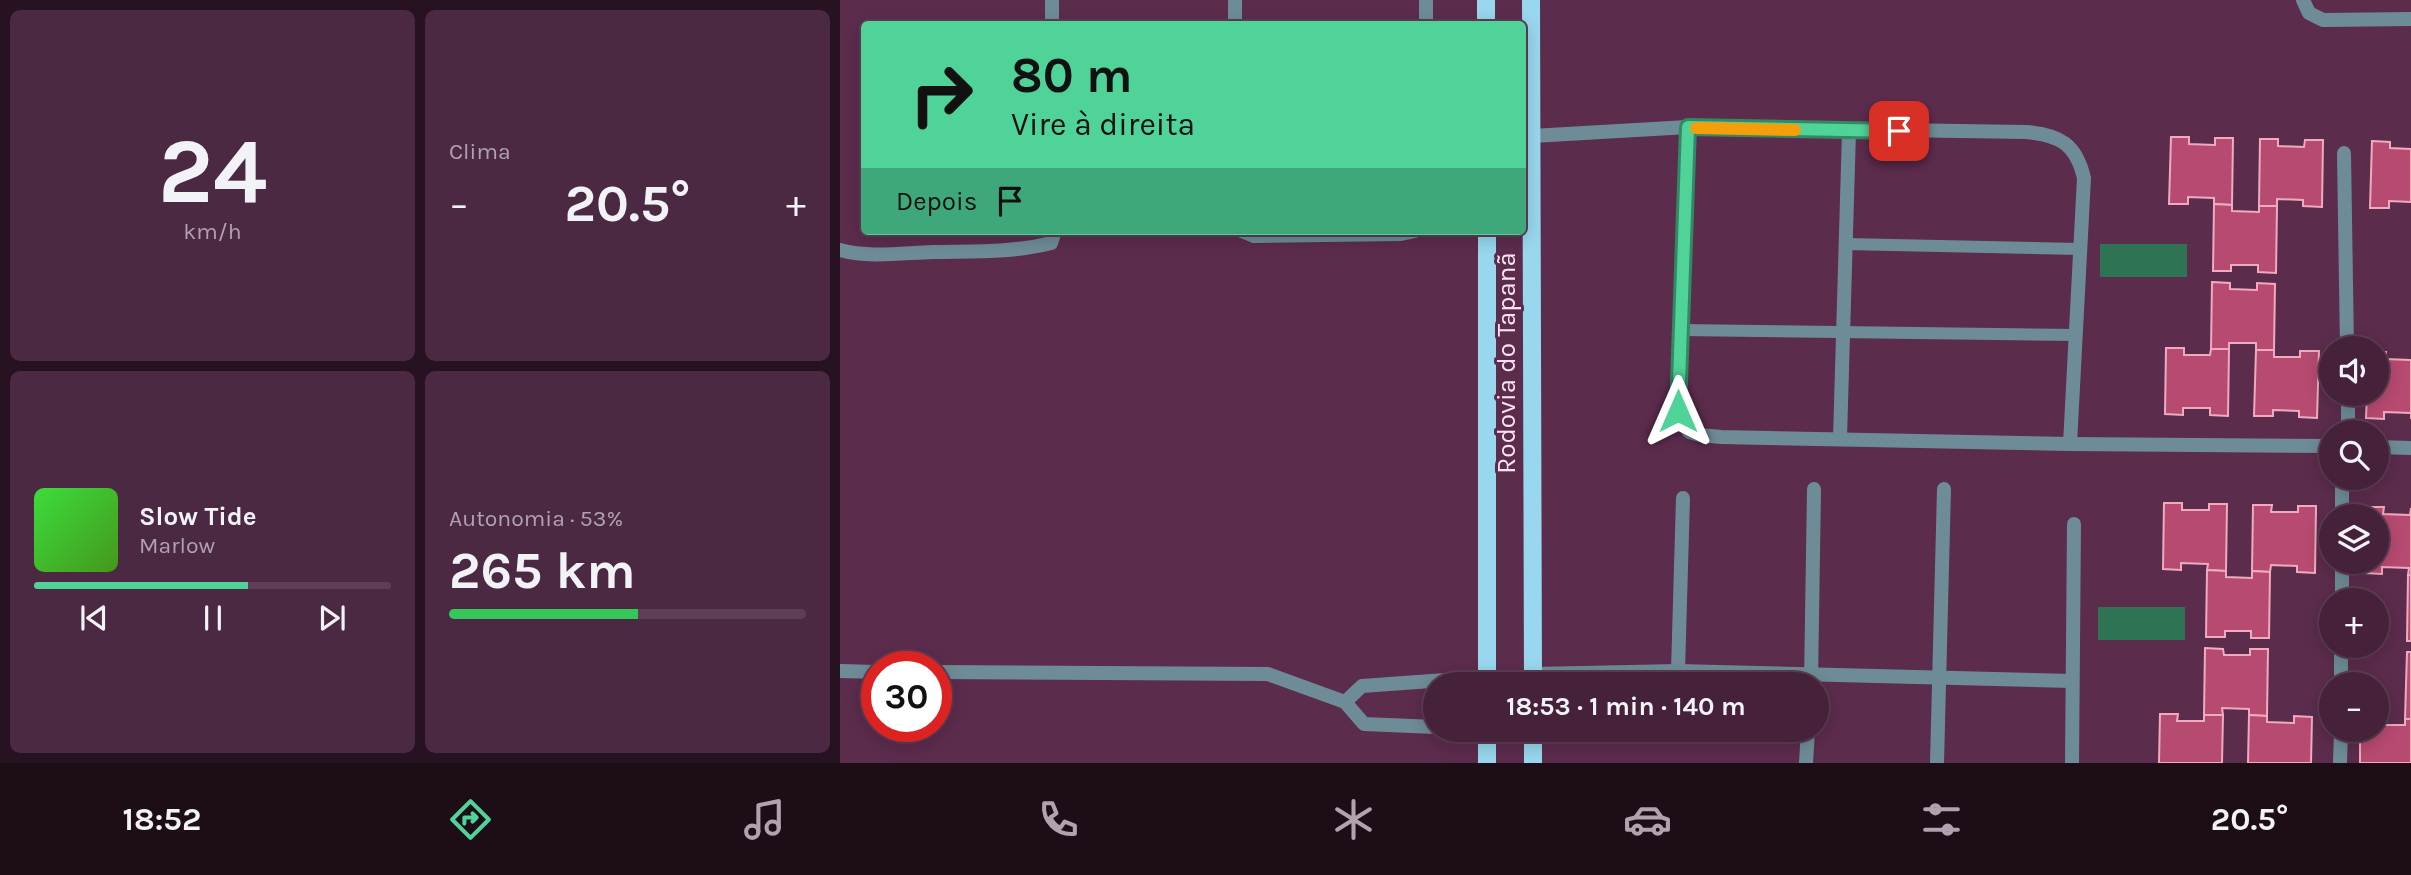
<!DOCTYPE html>
<html lang="pt">
<meta charset="utf-8">
<style>
body{margin:0;font-family:Karla,sans-serif;background:#4c2942;color:#f1f3f6;height:100vh;display:flex;flex-direction:column;font-size:26px;white-space:nowrap}
*{box-sizing:border-box;margin:0}
p{font-size:23px;color:#b0a3af}
.icon{flex:none;width:38px;height:38px;fill:none;stroke:currentColor;stroke-width:2;stroke-linecap:round;stroke-linejoin:round}
.map{position:relative;flex:1;overflow:hidden}
.drawer{display:flex;flex-direction:column;gap:10px;padding:10px;background:#261220;width:840px}
.drawer>*{flex:none}
.hud{position:absolute;left:21px;top:21px;width:665px;height:214px;border-radius:7px;box-shadow:0 4px 18px #0003,0 0 0 2px #5d3e54;background:#4fd399;color:#111;overflow:hidden}
.tools{position:absolute;left:1479px;top:336px;display:grid;gap:14px}
.tools a{display:grid;place-items:center;width:70px;height:70px;border-radius:50%;background:#45213a;box-shadow:0 4px 18px #0003,0 0 0 2px #5d3e54;font-size:35px}
.speed{position:absolute;left:21px;top:651px;display:flex;gap:14px;font-size:35px;font-weight:700;text-align:center}
.speed>*{display:grid;place-content:center;width:91px;height:91px;border-radius:50%;background:#45213a;box-shadow:0 4px 18px #0003,0 0 0 2px #5d3e54;line-height:1}
.speed .limit{border:10px solid #d22;background:#fff;color:#111}
.pin{position:absolute;display:grid;place-items:center;width:60px;height:60px;color:#fff;margin:-30px;border-radius:14px;box-shadow:0 4px 10px #0006}
.me{position:absolute;width:77px;margin:-38px;rotate:0deg;stroke-linejoin:round;filter:drop-shadow(0 0 5px #0008)}
.turn{display:flex;align-items:center;gap:24px;height:147px;padding:0 35px;font-size:32px}
.turn .icon{width:91px;height:91px;stroke-width:2.5}
.turn b{display:block;font-size:49px;line-height:60px}
.then{display:flex;align-items:center;height:66px;padding:0 35px;background:#0003;gap:14px;font-size:26px}
.big{font-size:52px;font-weight:700;line-height:1.1}
.drawer .widget{flex:1;display:flex;flex-direction:column;justify-content:center;gap:10px;min-width:0;padding:0 24px;border-radius:10px;background:#4c2942}
.drawer .dial{align-items:center;gap:0}
.dial b{font-size:91px;line-height:1}
.song{display:flex;align-items:center;gap:21px}
.cover{width:84px;height:84px;border-radius:10px;background:linear-gradient(135deg,hsl(120 70% 55%),hsl(100 70% 35%))}
.played{height:7px;border-radius:4px;background:linear-gradient(90deg,#4fd399 60%,#5d3e54 60%)}
.keys{display:flex;justify-content:space-around;direction:ltr}
.heat{display:flex;justify-content:space-between;align-items:center;font-size:38px;direction:ltr}
.charge{height:10px;border-radius:5px;background:linear-gradient(90deg,#34c759 53%,#5d3e54 0)}
.drawer .tiles{flex:1;display:grid;gap:10px;grid-template-columns:repeat(2,1fr)}
.trip{position:absolute;left:583px;top:672px;width:406px;height:70px;border-radius:35px;background:#45213a;box-shadow:0 4px 18px #0003,0 0 0 2px #5d3e54;font-weight:700;line-height:70px;text-align:center}
.tab-bar{display:flex;height:112px;justify-content:space-around;align-items:center;background:#1c0d17;color:#b0a3af}
.tab-bar .icon{width:49px;height:49px}
.tab-bar .current{color:#4fd399}
.tab-bar b{font-size:32px;color:#f1f3f6}
main{display:flex;flex:1;min-height:0}
.map>svg:first-child{display:block}
.water{fill:#2e7454}
.building{fill:#b74a70;stroke:#efabbd;stroke-width:2}
.lines{fill:none;stroke-linecap:round;stroke-linejoin:round}
.service{stroke:#6e8c97;stroke-width:12}
.minor{stroke:#6e8c97;stroke-width:14}
.primary{stroke:#98d7ed;stroke-width:18}
.route-casing{stroke:#338963;stroke-width:18}
.route{stroke:#4fd399;stroke-width:12}
.slow{stroke:#f59e0b;stroke-width:12}
.labels{text-anchor:middle;stroke-width:6;stroke-linejoin:round;paint-order:stroke}
.street-label{font-size:26px;fill:#fce3f2;stroke:#5c2c4d}
</style>
<main>
<section class="drawer">
<div class="tiles">
<div class="widget dial"><b>24</b><p>km/h</p></div>
<div class="widget"><p>Clima</p>
<div class="heat"><a>−</a><b class="big">20.5°</b><a>+</a></div>
</div>
<div class="widget">
<div class="song"><i class="cover"></i><div><b>Slow Tide</b><p>Marlow</p></div></div>
<div class="played"></div>
<div class="keys"><svg class="icon" aria-label="previous" viewBox="0 0 24 24"><path d="M18 5L8 12l10 7zM5 5v14"/></svg><svg class="icon" aria-label="pause" viewBox="0 0 24 24"><path d="M8 5v14M16 5v14"/></svg><svg class="icon" aria-label="next" viewBox="0 0 24 24"><path d="M6 5l10 7-10 7zM19 5v14"/></svg></div>
</div>
<div class="widget"><p>Autonomia · 53%</p><b class="big">265 km</b><div class="charge"></div></div>
</div>
</section>
<div class="map">
<svg width="1571" height="763" viewBox="0 0 1571 763">
<rect width="100%" height="100%" fill="#5c2c4d"/>
<g class="water">
<rect x="1260" y="244" width="87" height="33"/>
<rect x="1258" y="607" width="87" height="33"/>
</g>
<g class="building">
<path d="M1331,137H1349V144L1375,145V138H1393L1392,205L1374,204V198L1348,197V204H1329Z"/>
<path d="M1420,139H1438V146L1464,147L1465,140H1483L1482,207L1463,206V200L1437,199V206H1419Z"/>
<path d="M1532,141L1550,142V148L1571,149V202L1549,201V208H1530Z"/>
<path d="M1374,204L1392,205V211L1419,212V206H1437L1436,273L1418,272V265H1391V271H1373Z"/>
<path d="M1372,282L1390,283V289L1417,290V283L1435,284L1434,350H1416V343H1389V349H1371Z"/>
<path d="M1326,348H1344V355H1370L1371,349H1389L1388,416L1370,415V408H1343V415L1325,414Z"/>
<path d="M1416,350H1434V357H1460V351H1479L1477,418L1459,417V411L1433,410V416H1414Z"/>
<path d="M1536,352H1546L1545,359L1571,360V419V413L1544,412V419L1526,418L1527,394H1536Z"/>
<path d="M1324,503H1342V510H1369V504H1387L1386,571L1367,570L1368,564L1341,563V570L1323,569Z"/>
<path d="M1413,505H1432L1431,512H1458V506H1476L1475,573L1457,572V566L1431,565L1430,572L1412,571Z"/>
<path d="M1525,507H1544L1543,514L1570,515L1571,508V575H1568L1569,568L1542,567V574L1524,573V562H1536V516H1525Z"/>
<path d="M1367,570L1386,571V577L1412,578V571L1430,572L1429,638H1411V631H1385V637H1366Z"/>
<path d="M1568,575H1571V641H1567Z"/>
<path d="M1365,648L1383,649L1384,655H1410V649H1428L1427,716L1409,715V709L1382,708L1383,715H1364Z"/>
<path d="M1567,652H1571V719H1565Z"/>
<path d="M1320,714H1338L1337,721H1364V715H1383L1382,763H1319Z"/>
<path d="M1409,715L1427,716V722L1454,723V716L1472,717L1471,763H1408Z"/>
<path d="M1536,718H1539V725H1565V719H1571V763H1520V730H1536Z"/>
</g>
<g class="lines">
<g class="service">
<path d="M1005,244L1240,249"/>
<path d="M840,330L1236,335"/>
</g>
<g class="minor">
<path d="M212,0V24"/>
<path d="M395,0V24"/>
<path d="M586,0V24"/>
<path d="M1463,0L1469,13L1483,20L1571,19"/>
<path d="M848,127L838,385V411L849,432L860,435L881,437L1230,444L1491,446"/>
<path d="M692,136L848,127L1186,132C1220,135 1236,144 1244,178L1230,444"/>
<path d="M1504,153L1507,348"/>
<path d="M402,231L414,236L561,234L575,231"/>
<path d="M0,250C29,258 62,253 92,252C130,251 173,253 211,243L215,231"/>
<path d="M1508,394V432"/>
<path d="M1000,438L1009,131"/>
<path d="M1536,447L1571,448"/>
<path d="M1502,516V489"/>
<path d="M1502,600V562"/>
<path d="M0,671L37,672"/>
<path d="M838,671L843,498"/>
<path d="M96,672L428,674L505,702L524,724L595,727"/>
<path d="M693,674L838,671L1232,681"/>
<path d="M971,683L974,489"/>
<path d="M1501,684V646"/>
<path d="M505,702L522,686L647,677"/>
<path d="M966,763L968,730"/>
<path d="M1097,763L1104,489"/>
<path d="M1232,763L1234,524"/>
<path d="M1500,763L1501,730"/>
</g>
<g class="primary">
<path d="M646,0V24"/>
<path d="M691,0L693,684"/>
<path d="M647,684V231"/>
<path d="M647,763V730"/>
<path d="M693,763V730"/>
</g>
</g>
<g class="lines">
<defs>
<path id="route" d="M838,411L848,127L1059,131"/>
</defs>
<use href="#route" class="route-casing"/>
<use href="#route" class="route"/>
<path class="slow" d="M856,128L955,130"/>
</g>
<g class="labels">
<g class="street-label">
<text transform="translate(666 363) rotate(-90)" y="9">Rodovia do Tapanã</text>
</g>
</g>
</svg>
<div class="tools">
<a><svg class="icon" aria-label="sound" viewBox="0 0 24 24"><path d="M4 9h4l5-4v14l-5-4H4zM17 9q2 3 0 6"/></svg></a>
<a><svg class="icon" aria-label="search" viewBox="0 0 24 24"><circle cx="10" cy="10" r="6"/><path d="M15 15l6 6"/></svg></a>
<a><svg class="icon" aria-label="layers" viewBox="0 0 24 24"><path d="M12 4l9 5-9 5-9-5zM3 14l9 5 9-5"/></svg></a>
<a>+</a>
<a>−</a>
</div>
<div class="speed"><div class="limit">30</div></div>
<div class="pin" style="left:1059px;top:131px;background:#d93025"><svg class="icon" aria-label="arrive" viewBox="0 0 24 24"><path d="M6 21V4h12l-3 4 3 4H6"/></svg></div>
<svg class="me" style="left:838px;top:411px" viewBox="-20 -20 40 40"><path d="M0-17L14 15 0 8-14 15z" fill="#4fd399" stroke="#fff" stroke-width="4"/></svg>
<div class="trip">18:53 · 1 min · 140 m</div>
<div class="hud">
<div class="turn"><svg class="icon" aria-label="right" viewBox="0 0 24 24"><path d="M7 20v-9h11M14 6l5 5-5 5"/></svg><div><b>80 m</b>Vire à direita</div></div>
<div class="then">Depois<svg class="icon" aria-label="arrive" viewBox="0 0 24 24"><path d="M6 21V4h12l-3 4 3 4H6"/></svg></div>
</div>
</div>
</main>
<nav class="tab-bar">
<b>18:52</b>
<svg class="icon current" aria-label="directions" viewBox="0 0 24 24"><path d="M12 3l9 9-9 9-9-9zM9 14v-3h6M13 9l2 2-2 2"/></svg>
<svg class="icon" aria-label="music" viewBox="0 0 24 24"><path d="M9 18V5l10-2v13"/><circle cx="6" cy="18" r="3"/><circle cx="16" cy="16" r="3"/></svg>
<svg class="icon" aria-label="phone" viewBox="0 0 24 24"><path d="M5 4h4l2 5-3 2q2 4 5 5l2-3 5 2v4C11 20 4 13 5 4z"/></svg>
<svg class="icon" aria-label="climate" viewBox="0 0 24 24"><path d="M12 3v18M4 7l16 10M4 17L20 7"/></svg>
<svg class="icon" aria-label="car" viewBox="0 0 24 24"><path d="M5 17H2v-5l4-1 3-4h7l3 4 3 1v5h-3M9 17h6M6 11h13"/><circle cx="7" cy="17" r="2"/><circle cx="17" cy="17" r="2"/></svg>
<svg class="icon" aria-label="filters" viewBox="0 0 24 24"><path d="M4 7h16M4 17h16"/><circle cx="9" cy="7" r="2"/><circle cx="15" cy="17" r="2"/></svg>
<b>20.5°</b>
</nav>
